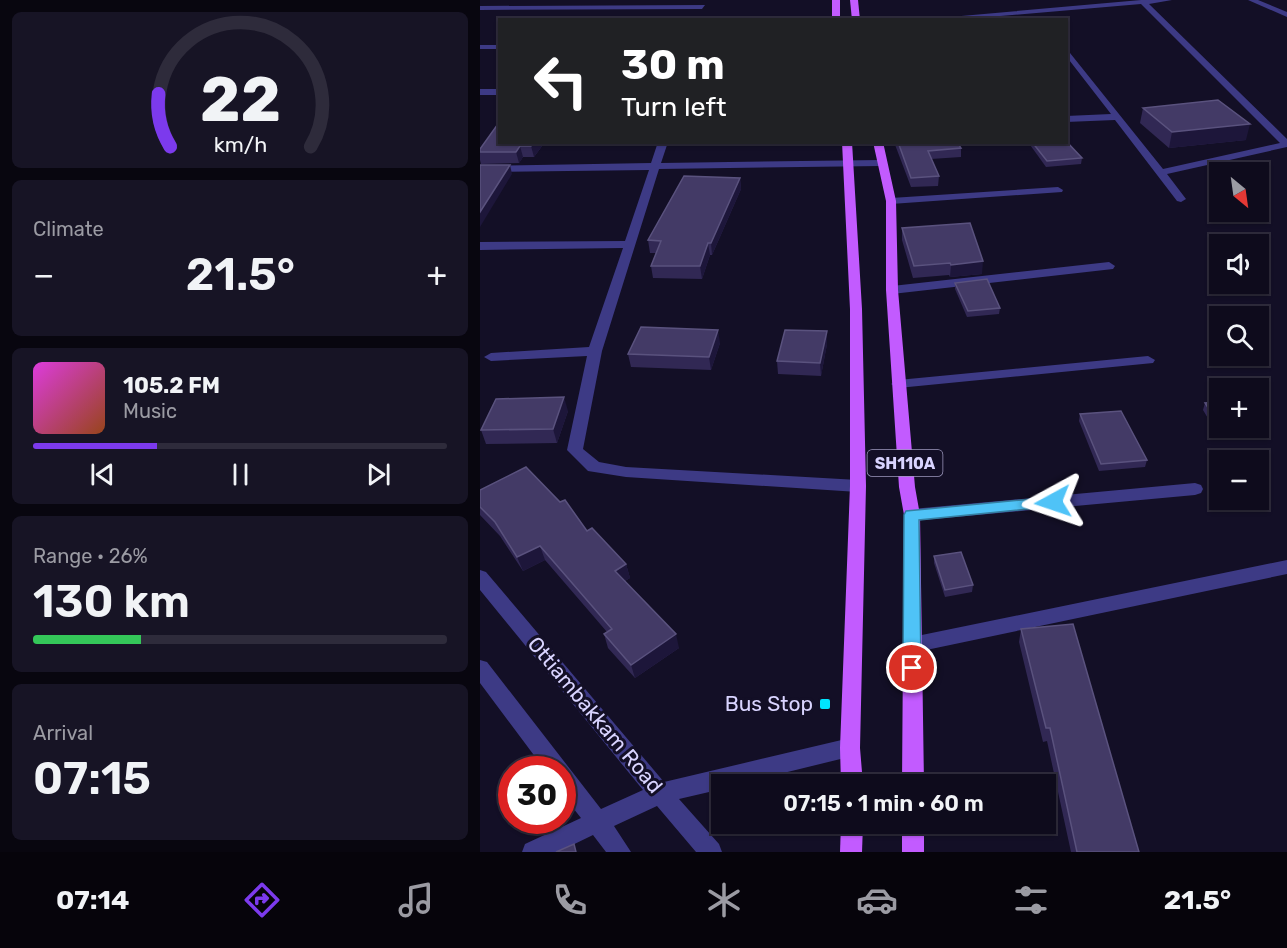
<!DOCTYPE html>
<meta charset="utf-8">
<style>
body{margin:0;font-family:Rubik,sans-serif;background:#171425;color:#f1f3f6;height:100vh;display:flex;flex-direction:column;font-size:22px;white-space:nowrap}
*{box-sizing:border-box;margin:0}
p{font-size:20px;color:#9b9ba3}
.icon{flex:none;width:33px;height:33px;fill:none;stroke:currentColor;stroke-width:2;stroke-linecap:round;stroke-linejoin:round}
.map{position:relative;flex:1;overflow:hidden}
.sheet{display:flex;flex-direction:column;gap:12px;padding:12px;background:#08060f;width:480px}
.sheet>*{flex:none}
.banner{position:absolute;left:18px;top:18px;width:570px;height:126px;border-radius:0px;box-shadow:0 2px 4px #0004,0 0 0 2px #2e2b3b;background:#202124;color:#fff;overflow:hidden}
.needle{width:39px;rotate:151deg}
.controls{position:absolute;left:729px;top:162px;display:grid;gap:12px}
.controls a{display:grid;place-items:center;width:60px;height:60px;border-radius:0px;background:#0e0b1c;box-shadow:0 2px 4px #0004,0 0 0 2px #2e2b3b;font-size:30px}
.speed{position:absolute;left:18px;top:756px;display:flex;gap:12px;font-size:30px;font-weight:700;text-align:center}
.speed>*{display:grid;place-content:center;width:78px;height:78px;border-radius:50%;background:#0e0b1c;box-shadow:0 2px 4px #0004,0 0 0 2px #2e2b3b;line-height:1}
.speed .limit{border:9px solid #d22;background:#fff;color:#111}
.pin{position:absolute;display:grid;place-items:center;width:51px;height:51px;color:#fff;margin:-26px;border:3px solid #fff;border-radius:50%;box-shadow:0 2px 6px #0007}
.me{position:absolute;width:66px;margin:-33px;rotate:265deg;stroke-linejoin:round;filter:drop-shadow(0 0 4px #0008)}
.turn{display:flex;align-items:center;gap:21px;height:126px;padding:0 24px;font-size:27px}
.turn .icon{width:78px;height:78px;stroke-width:2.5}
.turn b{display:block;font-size:42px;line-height:51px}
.big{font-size:45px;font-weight:600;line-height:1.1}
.sheet .widget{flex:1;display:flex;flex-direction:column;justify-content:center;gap:9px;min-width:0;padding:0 21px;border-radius:9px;background:#171425}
.sheet .dial{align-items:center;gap:0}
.dial svg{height:156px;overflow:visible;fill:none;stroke:#2e2b3b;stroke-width:7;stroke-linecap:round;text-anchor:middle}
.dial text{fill:#f1f3f6;stroke:none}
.song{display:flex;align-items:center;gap:18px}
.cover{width:72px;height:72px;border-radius:9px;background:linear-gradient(135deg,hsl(300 70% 55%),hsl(20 70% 35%))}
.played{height:6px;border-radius:3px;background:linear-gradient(90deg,#7c3aed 30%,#2e2b3b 30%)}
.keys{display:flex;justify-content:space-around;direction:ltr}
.heat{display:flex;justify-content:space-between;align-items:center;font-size:33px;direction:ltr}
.charge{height:9px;border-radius:4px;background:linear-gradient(90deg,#34c759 26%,#2e2b3b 0)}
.trip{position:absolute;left:231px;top:774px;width:345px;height:60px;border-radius:0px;background:#0e0b1c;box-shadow:0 2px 4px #0004,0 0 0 2px #2e2b3b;font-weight:600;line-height:60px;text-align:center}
.tabs{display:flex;height:96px;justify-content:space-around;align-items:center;background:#06040b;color:#9b9ba3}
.tabs .icon{width:42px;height:42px}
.tabs .active{color:#7c3aed}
.tabs b{font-size:27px;color:#f1f3f6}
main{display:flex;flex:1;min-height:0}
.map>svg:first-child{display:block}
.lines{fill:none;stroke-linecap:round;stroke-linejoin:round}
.minor{fill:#3d3a85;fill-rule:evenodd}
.major{fill:#c25bff;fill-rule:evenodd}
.wall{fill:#312854}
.shaded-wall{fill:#1d163a}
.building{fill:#433a66;stroke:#5a527e;stroke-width:1.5}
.route{fill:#4fc3f7;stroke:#337fa1;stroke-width:1.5}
.poi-dot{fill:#00e5ff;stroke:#130f26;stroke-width:2}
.labels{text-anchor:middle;stroke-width:6;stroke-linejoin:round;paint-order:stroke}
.shield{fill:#130f26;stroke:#9e99be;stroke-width:1.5}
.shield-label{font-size:16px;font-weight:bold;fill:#d9d4ff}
.near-poi-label{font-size:21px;fill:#d9d4ff;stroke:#130f26;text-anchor:end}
.near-street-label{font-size:21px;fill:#d9d4ff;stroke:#130f26}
</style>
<main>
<section class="sheet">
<div class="widget dial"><svg viewBox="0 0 100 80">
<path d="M14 69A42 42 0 1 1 86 69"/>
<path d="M14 69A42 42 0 0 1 8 42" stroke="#7c3aed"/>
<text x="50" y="56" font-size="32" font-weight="700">22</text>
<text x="50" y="72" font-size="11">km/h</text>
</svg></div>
<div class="widget"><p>Climate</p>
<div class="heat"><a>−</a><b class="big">21.5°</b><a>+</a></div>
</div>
<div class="widget">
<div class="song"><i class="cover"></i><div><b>105.2 FM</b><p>Music</p></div></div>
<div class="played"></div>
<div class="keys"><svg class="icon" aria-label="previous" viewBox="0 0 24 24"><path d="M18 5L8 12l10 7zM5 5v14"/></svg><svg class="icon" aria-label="pause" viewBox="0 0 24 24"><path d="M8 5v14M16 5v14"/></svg><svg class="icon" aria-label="next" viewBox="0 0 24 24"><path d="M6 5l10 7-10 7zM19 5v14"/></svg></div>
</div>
<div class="widget"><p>Range · 26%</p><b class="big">130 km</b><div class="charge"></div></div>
<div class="widget"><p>Arrival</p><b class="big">07:15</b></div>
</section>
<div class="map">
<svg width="807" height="852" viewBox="0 0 807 852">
<rect width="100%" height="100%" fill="#130f26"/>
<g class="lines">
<g class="minor">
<path d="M661,0H692L669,4L807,139V147L687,174L706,199L701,202L697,201L635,120L586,122V116L631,114L586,56V48L683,169L800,143L661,4L473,20H436Z"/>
<path d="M768,0H778L807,12V17Z"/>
<path d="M225,5L222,9L0,10V6Z"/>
<rect x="0" y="45" width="20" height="4"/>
<rect x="0" y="89" width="20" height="6"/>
<path d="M178,142H188L181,163L401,160L406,163L401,166L179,169L122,351L103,449L119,462L146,467L378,480L384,482L386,486L384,490L378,492L146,477L108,471L87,450L107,356L11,361L4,357L11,353L109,347L143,248L0,250V242L145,241L169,170L0,172V166L171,163Z"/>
<path d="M578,187L583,190L582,192L411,204L406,201L411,198Z"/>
<path d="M629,262L635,266L633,269L412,294L406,290L412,286Z"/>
<path d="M668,356L675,360L673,363L418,388L411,384L418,380Z"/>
<path d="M715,483L721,485L723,489L721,493L715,495L432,521L426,519L424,515L426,511L432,509Z"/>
<path d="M807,560V574L432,653L425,651L422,645L425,639L432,637Z"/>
<path d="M0,570L6,572L184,782L370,738L377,741L380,748L377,755L258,784H242V789L199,799L239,844L242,852H216L177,806L134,826L151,852H126L113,835L78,852H42L45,844L101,818L82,794V770H65L0,683V660L7,662L121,809L163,790L0,590Z"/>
</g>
<g class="major">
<rect x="352" y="0" width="8" height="20"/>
<path d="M370,0H378L380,20H372Z"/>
<path d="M362,142H372L382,309L386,486L380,748L383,784H361L360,748L370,486V309Z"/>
<path d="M393,142H403L416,201L418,290L435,487L440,515L444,784H422L424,515L419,487L406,290V201Z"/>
<path d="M361,824H383L382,852H360Z"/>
<rect x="422" y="824" width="22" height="28"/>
</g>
</g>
<g class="wall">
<path d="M663,108L766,140L689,148L660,123Z"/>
<path d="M65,142L54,157H43L39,163L1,164L0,160V149Z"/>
<path d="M414,142H477L481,148V157L451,159L459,176L458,186L431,187Z"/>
<path d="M548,142H586L602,158L601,164L566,167Z"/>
<path d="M260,178L261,189L232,255H230L222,279L173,278L171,266L176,253H170L168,240Z"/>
<path d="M422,228L502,274L470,277L469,275L433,278L422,240Z"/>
<path d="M475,283L520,308L519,314L487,317L475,289Z"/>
<path d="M240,343L231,370L151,367L148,354Z"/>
<path d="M347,344L341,376L298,374L297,361Z"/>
<path d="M740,402V428H778L779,429L776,436L741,440L723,410L725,403Z"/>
<path d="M88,411L77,443L6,444L1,430Z"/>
<path d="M600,414L667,460L665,467L619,471L599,421Z"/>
<path d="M0,490L107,531L146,564L150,578L145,581L199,648L155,678L128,648L124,634L127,632L65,560L43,571L20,536L0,515Z"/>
<path d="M454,556L493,585L492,592L465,597L454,563Z"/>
<path d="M541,629L659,852H591L567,741L563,742L539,642Z"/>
</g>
<g class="shaded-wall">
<path d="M770,124L766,140L689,148L692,132Z"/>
<path d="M53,142H65L54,157L51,146Z"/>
<path d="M40,146L43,157L39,163L36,152Z"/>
<path d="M30,165L32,174L0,227V212Z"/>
<path d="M260,178L261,189L232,255L231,243Z"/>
<path d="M228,243L230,255L222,279L220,266Z"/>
<path d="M503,261L502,274L470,277L471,265Z"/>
<path d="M238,330L240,343L231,370L229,357Z"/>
<path d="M347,331V344L341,376L340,363Z"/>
<path d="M84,397L88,411L77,443L73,429Z"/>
<path d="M60,546L65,560L43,571L37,557Z"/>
<path d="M146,564L150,578L139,584L135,571Z"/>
<path d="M196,634L199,648L155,678L151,665Z"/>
</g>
<g class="building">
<path d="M738,100L770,124L692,132L663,108Z"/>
<path d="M20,121V142H53L51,146H40L36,152H0V149Z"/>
<path d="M586,141L602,158L567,161L552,142H586Z"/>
<path d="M418,142H477L481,148L448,151L459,176L431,178Z"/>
<path d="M0,165H30L0,212Z"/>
<path d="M204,176L260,178L231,243H228L220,266H171L181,241L168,240Z"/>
<path d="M490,223L503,261L471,265L470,263L434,266L422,228Z"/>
<path d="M507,279L520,308L488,311L475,283Z"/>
<path d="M161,327L238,330L229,357L148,354Z"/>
<path d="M305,330L347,331L340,363L297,361Z"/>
<path d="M84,397L73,429L1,430L16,399Z"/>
<path d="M740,402V427L725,403Z"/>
<path d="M641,411L667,460L621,464L600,414Z"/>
<path d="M740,428H778L779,429L744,433Z"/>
<path d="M46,467L80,502L85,500L107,531L112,528L146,564L135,571L196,634L151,665L124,634L132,629L60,546L37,557L15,522L0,507V490Z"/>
<path d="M481,552L493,585L465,590L454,556Z"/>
<path d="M593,624L659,852H597L570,728H566L541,629Z"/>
<path d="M94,844L96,852H76Z"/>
</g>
<path class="route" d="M573,497L578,498L580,502L578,506L439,520L441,668L438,674L432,676L426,674L423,668L424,515L426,511Z"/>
<rect class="poi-dot" x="339" y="698" width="12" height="12" rx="3"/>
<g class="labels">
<rect class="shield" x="387.5" y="450" width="75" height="26" rx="4.5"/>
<g class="shield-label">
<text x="425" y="469">SH110A</text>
</g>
<g class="near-poi-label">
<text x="333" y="711">Bus Stop</text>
</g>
<g class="near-street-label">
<text transform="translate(115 715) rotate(50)" y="7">Ottiambakkam Road</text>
</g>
</g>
</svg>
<div class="controls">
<a><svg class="needle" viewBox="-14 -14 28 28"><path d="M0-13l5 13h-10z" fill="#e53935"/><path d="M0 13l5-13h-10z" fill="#9b9ba3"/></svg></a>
<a><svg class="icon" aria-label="sound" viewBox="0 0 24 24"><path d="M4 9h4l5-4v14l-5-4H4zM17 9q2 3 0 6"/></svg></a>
<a><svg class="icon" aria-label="search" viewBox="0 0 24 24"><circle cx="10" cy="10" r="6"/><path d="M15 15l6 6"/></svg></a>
<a>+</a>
<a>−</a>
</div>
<div class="speed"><div class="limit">30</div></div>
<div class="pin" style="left:432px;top:668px;background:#d93025"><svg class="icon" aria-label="arrive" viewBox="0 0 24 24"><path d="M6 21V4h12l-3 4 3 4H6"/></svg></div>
<svg class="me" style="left:573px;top:502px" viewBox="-20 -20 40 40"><path d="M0-17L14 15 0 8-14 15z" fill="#4fc3f7" stroke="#fff" stroke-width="4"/></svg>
<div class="trip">07:15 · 1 min · 60 m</div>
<div class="banner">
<div class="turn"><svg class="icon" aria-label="left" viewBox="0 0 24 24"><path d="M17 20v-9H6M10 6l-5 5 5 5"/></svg><div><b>30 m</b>Turn left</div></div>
</div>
</div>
</main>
<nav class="tabs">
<b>07:14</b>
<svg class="icon active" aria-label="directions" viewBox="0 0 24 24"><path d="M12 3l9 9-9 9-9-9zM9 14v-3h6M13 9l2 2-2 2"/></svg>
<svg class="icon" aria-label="music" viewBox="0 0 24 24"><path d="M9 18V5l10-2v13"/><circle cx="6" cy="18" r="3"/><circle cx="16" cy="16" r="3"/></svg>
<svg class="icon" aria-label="phone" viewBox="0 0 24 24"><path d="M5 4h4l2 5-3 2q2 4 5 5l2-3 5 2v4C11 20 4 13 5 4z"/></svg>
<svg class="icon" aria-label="climate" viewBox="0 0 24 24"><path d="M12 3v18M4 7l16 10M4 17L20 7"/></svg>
<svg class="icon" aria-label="car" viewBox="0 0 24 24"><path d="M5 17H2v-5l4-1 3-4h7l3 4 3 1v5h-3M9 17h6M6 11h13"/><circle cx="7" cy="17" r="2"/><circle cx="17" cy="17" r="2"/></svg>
<svg class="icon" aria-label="filters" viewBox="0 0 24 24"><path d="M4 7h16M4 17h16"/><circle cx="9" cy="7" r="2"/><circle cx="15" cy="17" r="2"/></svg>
<b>21.5°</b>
</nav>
